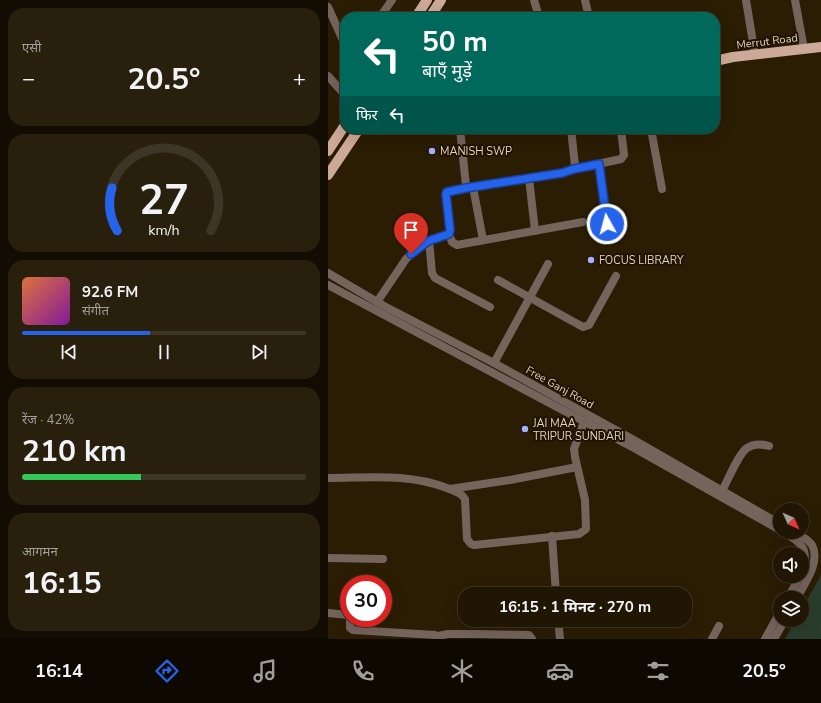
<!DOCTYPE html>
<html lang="hi">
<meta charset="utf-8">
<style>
body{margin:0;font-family:"Nunito Sans","Noto Sans Devanagari",sans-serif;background:#281f0d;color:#f1f3f6;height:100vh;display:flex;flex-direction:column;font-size:15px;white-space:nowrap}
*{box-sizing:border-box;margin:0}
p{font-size:13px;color:#a29f9a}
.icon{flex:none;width:22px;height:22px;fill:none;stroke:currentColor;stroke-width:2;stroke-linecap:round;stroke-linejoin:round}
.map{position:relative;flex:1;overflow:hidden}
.sheet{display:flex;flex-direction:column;gap:8px;padding:8px;background:#120c02;width:328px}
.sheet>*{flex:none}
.hud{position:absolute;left:12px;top:12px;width:380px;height:122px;border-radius:16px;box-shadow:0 4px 16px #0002,0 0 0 1px #3d3525;background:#00695c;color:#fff;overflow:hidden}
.needle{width:26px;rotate:135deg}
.tools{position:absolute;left:445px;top:503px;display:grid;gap:8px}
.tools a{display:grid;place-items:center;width:36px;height:36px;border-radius:50%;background:#201603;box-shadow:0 4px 16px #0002,0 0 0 1px #3d3525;font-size:20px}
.speed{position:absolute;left:12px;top:575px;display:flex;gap:8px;font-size:20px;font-weight:700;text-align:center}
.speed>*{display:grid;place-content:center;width:52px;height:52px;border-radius:50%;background:#201603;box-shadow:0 4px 16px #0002,0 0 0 1px #3d3525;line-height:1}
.speed .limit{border:6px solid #d22;background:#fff;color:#111}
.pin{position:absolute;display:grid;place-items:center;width:34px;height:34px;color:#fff;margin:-41px -17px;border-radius:50% 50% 50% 0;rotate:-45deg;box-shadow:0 0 4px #0007}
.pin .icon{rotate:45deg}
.me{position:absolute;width:44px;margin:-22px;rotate:353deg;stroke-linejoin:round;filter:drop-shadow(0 0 3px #0008)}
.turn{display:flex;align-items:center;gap:14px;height:84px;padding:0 16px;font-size:18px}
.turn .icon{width:52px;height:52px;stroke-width:2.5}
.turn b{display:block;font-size:28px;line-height:34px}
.then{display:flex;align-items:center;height:38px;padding:0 16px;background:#0003;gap:8px;font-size:15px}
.big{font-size:30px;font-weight:700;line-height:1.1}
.sheet .card{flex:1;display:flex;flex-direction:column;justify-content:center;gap:6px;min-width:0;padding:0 14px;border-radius:16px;background:#281f0d}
.sheet .dial{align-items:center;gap:0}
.dial svg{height:104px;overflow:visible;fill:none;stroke:#3d3525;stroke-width:7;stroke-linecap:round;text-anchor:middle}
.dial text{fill:#f1f3f6;stroke:none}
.song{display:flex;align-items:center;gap:12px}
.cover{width:48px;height:48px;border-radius:6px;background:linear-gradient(135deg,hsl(20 70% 55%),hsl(290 70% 35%))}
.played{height:4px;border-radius:2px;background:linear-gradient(90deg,#2563eb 45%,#3d3525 45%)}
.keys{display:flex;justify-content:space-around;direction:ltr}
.heat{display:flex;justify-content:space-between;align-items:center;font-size:22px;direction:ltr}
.charge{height:6px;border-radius:3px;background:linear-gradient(90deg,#34c759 42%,#3d3525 0)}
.trip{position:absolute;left:130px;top:587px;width:234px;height:40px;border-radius:16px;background:#201603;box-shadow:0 4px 16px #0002,0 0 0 1px #3d3525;font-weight:700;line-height:40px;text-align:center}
.dock{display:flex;height:64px;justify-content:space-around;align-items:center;background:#0d0901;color:#a29f9a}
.dock .icon{width:28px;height:28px}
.dock .selected{color:#2563eb}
.dock b{font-size:18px;color:#f1f3f6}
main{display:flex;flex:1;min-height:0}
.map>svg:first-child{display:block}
.green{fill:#2a3d2d}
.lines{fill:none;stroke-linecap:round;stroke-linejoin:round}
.minor{stroke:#75645c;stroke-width:8}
.major{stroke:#cca998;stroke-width:10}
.route-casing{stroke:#184099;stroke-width:10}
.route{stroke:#2563eb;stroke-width:7}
.poi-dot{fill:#a4b1fc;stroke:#211300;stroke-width:1.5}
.labels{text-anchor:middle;stroke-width:4;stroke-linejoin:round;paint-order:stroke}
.street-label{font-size:11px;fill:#ded4c6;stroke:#211300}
.poi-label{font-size:11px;fill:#ded4c6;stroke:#211300;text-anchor:start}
</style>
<main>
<section class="sheet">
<div class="card"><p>एसी</p>
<div class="heat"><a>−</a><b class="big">20.5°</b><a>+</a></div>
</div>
<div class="card dial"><svg viewBox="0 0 100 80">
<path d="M14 69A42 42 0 1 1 86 69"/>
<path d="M14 69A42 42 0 0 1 10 36" stroke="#2563eb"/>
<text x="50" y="56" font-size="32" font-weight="700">27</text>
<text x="50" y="72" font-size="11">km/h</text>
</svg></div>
<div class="card">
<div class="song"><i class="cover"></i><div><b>92.6 FM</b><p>संगीत</p></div></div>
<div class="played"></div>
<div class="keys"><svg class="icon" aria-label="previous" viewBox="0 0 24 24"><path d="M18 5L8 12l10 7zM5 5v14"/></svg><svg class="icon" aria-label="pause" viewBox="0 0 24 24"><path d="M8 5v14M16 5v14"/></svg><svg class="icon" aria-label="next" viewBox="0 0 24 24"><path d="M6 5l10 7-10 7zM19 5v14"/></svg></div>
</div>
<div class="card"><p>रेंज · 42%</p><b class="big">210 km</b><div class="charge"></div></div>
<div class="card"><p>आगमन</p><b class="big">16:15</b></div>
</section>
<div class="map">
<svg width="493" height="639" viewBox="0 0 493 639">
<rect width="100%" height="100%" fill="#2b1d04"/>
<path class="green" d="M493,575V639H457L468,620H474V609Z"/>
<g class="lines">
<g class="minor">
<path d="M206,0L211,17"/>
<path d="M257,0L261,17"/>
<path d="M418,0L427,55"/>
<path d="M467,0L476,49"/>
<path d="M0,7L17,45"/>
<path d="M52,17L64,0"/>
<path d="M0,76L17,95"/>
<path d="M323,129L334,189"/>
<path d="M271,164L279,224"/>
<path d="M247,169L293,159L296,155L293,129"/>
<path d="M201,178L207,231"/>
<path d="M145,187L155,240"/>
<path d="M138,188L234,173L245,170L247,166L243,129"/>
<path d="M121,234L124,242L129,245L255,222"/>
<path d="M101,240L104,273L107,278L162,307"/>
<path d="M0,273L56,306L166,363L306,440L452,524"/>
<path d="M170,280L255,327L261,325L288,276"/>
<path d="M0,285L306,448L452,530"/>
<path d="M49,302L78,259C84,253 90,246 98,242C105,238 116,239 122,232L118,193L136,189L138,186L132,129"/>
<path d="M166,363L220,264"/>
<path d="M0,478C41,478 80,473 119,488C126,491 134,493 137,499L139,539L143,544L146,545L251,534L258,529L257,500L247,457L246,449L256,422"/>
<path d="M122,489L182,480L249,467"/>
<path d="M395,489C400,480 411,453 419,448C426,443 434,444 441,446"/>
<path d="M455,532C473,542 482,549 474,571"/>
<path d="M466,532C472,535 480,539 484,545C493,562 476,584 469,598"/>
<path d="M224,536L228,594"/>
<path d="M0,558L55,559"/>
<path d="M460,598L472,576"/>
<path d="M0,613L21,615"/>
<path d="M22,618V628L25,630L107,635L111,639"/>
<path d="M230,620L232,639"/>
<path d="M110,636L120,634H148L201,635L204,639"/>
<path d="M384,639L391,626"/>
<path d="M437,639L452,612"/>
<path d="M446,639L457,620"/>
</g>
<g class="major">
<path d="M88,17L99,0"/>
<path d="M102,17L113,0"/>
<path d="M387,61L405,57L493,47"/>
<path d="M0,151L17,125"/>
<path d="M0,175L31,129"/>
</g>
</g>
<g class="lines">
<defs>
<path id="route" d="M83,254L100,241L121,234L122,230L118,194L119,192L138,188L234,173L246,169L271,164L279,224"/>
</defs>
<use href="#route" class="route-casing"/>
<use href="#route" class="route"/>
</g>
<g class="poi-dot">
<circle cx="104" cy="151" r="4"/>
<circle cx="263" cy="260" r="4"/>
<circle cx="197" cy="429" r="4"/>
</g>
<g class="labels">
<g class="street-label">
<text transform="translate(439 41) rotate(-7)" y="4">Merrut Road</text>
<text transform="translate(232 387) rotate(29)" y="4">Free Ganj Road</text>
</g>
<g class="poi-label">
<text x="112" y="155">MANISH SWP</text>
<text x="271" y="264">FOCUS LIBRARY</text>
<text x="205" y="427">JAI MAA<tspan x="205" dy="13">TRIPUR SUNDARI</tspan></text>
</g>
</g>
</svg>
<div class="tools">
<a><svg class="needle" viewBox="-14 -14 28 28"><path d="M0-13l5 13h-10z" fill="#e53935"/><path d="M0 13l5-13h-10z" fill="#a29f9a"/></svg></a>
<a><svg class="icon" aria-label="sound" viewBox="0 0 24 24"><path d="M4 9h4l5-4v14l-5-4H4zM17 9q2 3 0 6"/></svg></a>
<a><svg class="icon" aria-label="layers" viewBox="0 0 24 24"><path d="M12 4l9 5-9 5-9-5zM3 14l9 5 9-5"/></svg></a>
</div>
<div class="speed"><div class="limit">30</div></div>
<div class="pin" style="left:83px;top:254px;background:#d93025"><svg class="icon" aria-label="arrive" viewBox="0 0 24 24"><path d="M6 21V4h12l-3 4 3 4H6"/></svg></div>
<svg class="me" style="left:279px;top:224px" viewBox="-20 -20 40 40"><circle r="17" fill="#2563eb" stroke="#fff" stroke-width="3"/><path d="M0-11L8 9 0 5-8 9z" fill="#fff"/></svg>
<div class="trip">16:15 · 1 मिनट · 270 m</div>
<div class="hud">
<div class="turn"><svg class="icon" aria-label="left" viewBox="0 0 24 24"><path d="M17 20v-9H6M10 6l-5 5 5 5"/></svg><div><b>50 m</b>बाएँ मुड़ें</div></div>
<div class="then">फिर<svg class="icon" aria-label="left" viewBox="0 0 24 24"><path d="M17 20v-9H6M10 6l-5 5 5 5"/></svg></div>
</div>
</div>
</main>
<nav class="dock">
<b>16:14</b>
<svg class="icon selected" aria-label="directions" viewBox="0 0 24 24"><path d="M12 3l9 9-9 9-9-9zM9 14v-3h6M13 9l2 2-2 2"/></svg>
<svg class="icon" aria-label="music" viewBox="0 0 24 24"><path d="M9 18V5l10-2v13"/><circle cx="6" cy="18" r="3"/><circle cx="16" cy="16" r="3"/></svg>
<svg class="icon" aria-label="phone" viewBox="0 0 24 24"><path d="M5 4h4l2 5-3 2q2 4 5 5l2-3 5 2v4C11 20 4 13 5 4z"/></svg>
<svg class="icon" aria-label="climate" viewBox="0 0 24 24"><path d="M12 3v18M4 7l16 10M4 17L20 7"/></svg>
<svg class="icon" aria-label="car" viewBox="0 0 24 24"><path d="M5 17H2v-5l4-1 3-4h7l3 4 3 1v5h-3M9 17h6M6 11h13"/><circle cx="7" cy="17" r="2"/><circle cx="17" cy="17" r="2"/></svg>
<svg class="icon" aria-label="filters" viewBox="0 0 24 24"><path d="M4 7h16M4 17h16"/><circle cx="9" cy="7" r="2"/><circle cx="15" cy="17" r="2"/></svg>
<b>20.5°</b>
</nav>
